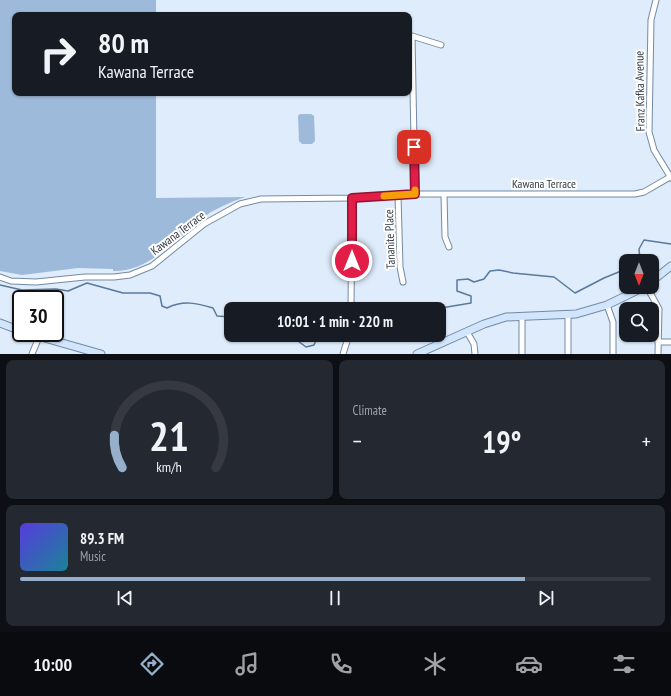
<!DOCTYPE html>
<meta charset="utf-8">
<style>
body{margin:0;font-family:"PT Sans Narrow",sans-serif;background:#242831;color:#f1f3f6;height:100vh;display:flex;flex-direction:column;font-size:15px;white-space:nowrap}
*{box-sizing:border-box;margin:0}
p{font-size:13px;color:#9ea1a6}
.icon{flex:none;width:22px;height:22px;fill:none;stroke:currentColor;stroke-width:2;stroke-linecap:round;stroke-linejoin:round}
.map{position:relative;height:354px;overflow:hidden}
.panel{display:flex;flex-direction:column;gap:6px;padding:6px;background:#0d0f14;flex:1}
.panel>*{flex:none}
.hud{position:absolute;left:12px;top:12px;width:400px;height:84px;border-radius:8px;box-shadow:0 1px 3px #0004;background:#171b24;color:#f1f3f6;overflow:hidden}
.needle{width:26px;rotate:180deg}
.buttons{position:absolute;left:619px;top:254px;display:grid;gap:8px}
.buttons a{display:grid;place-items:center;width:40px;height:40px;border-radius:8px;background:#171b24;box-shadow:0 1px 3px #0004;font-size:20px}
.speed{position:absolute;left:12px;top:290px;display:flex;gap:8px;font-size:20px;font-weight:700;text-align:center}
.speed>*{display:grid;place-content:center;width:52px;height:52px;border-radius:50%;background:#171b24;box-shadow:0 1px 3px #0004;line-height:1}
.speed .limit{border:2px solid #111;border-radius:6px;background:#fff;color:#111}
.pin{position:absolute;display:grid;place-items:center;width:34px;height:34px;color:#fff;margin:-17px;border-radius:8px;box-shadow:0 2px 6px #0006}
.me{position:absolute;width:44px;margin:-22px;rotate:0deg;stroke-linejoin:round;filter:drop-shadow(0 0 3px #0008)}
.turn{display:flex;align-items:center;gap:14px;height:84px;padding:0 20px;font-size:18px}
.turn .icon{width:52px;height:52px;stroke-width:2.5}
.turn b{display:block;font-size:28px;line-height:34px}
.big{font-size:30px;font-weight:700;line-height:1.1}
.panel .tile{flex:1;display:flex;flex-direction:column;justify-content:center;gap:6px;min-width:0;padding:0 14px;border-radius:8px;background:#242831}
.panel .dial{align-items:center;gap:0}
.dial svg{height:104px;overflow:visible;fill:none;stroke:#363941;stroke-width:7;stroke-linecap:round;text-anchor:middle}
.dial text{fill:#f1f3f6;stroke:none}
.song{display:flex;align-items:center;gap:12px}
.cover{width:48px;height:48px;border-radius:6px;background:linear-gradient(135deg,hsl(250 70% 55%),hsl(190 70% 35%))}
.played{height:4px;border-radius:2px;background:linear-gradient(90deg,#96b0cb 80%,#363941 80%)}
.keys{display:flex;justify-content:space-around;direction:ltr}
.heat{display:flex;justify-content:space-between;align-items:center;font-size:22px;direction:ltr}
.panel .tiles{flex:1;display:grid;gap:6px;grid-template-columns:1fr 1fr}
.tile:last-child{grid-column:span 2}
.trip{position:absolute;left:224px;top:302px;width:222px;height:40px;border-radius:8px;background:#171b24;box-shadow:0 1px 3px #0004;font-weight:700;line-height:40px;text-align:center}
.dock{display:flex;height:64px;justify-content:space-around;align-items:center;background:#090b0e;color:#9ea1a6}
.dock .icon{width:28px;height:28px}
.dock .active{color:#96b0cb}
.dock b{font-size:18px;color:#f1f3f6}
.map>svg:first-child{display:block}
.green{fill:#9ebada}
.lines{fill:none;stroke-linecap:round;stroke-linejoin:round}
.stream{stroke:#5a799c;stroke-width:1.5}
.street-casing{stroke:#758aa1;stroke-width:7}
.secondary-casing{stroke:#758aa1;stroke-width:9}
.street{stroke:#fff;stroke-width:5}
.secondary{stroke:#d1e6fd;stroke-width:7}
.route-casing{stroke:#92132f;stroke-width:10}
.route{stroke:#e11d48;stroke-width:7}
.slow{stroke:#f59e0b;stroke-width:7}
.labels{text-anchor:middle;stroke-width:4;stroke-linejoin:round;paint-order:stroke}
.street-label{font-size:12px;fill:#313a44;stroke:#fff}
</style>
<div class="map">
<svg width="671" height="354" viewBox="0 0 671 354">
<rect width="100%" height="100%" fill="#deecfb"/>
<g class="green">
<path d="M0,0H156V15H15V93H156V198L245,197C233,201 222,206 211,212C181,232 153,272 113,271V269L78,268L22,275L0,271Z"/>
<path d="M300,114H311L314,116L315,141L312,144H302L299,141L298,116Z"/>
</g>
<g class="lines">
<g class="stream">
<path d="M638,261L640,259L639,249L644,240L671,244"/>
<path d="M0,285L22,290L56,289L68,291L87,283L123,293H150L160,296L162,306L167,308C183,300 197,303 213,308L217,316L231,317"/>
<path d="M435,309L471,303V296L457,291V280L468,279L474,282L484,279L490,271L499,270L513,273L554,277L575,293L604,278L626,269"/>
<path d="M290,335L306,347L314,345L317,338L322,335"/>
<path d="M336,335H366"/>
</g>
<defs>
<g id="street">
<path d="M656,0L651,20L649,132L654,150L671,178"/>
<path d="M415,194L412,36L441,45"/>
<path d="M398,195L400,267L403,282"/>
<path d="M444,195L445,237L449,247"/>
<path d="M0,277L11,281L36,282L85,277H114L130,275L152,266L204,224L240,204L261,199L352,198L415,194H635L644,192L670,177"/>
<path d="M647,287L659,309L658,354"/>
<path d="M607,305L613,322V354"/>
<path d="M351,309L352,198"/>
<path d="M522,316V354"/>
<path d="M467,332L474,344L475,354"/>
<path d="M658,342H671"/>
<path d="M32,354L39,337"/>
<path d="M343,354L349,335"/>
<path d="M568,354V316"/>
</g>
<g id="secondary">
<path d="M652,281L671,266"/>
<path d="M0,323L21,331"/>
<path d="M27,333L101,354"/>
<path d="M417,354L484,324L506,317L576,314L607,305L644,287"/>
</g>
</defs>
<use href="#street" class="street-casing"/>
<use href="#secondary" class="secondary-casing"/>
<use href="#street" class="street"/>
<use href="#secondary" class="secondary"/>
</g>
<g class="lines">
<defs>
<path id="route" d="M352,261V198L415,194L414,147"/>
</defs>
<use href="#route" class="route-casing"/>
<use href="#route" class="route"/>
<path class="slow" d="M384,196L415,194V190"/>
</g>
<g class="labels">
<g class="street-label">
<text transform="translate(640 91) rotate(-91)" y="4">Franz Kafka Avenue</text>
<text x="544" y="188">Kawana Terrace</text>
<text transform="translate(178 233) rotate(-37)" y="4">Kawana Terrace</text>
<text transform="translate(390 239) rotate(-92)" y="4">Tananite Place</text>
</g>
</g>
</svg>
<div class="buttons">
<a><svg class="needle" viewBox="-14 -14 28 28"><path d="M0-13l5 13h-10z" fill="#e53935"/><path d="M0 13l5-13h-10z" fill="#9ea1a6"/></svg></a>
<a><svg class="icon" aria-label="search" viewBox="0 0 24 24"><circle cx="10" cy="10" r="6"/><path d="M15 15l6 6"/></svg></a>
</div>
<div class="speed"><div class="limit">30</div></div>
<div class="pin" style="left:414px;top:147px;background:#d93025"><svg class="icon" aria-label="arrive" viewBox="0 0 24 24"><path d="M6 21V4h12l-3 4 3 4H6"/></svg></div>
<svg class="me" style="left:352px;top:261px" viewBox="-20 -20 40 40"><circle r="17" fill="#e11d48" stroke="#fff" stroke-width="3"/><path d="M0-11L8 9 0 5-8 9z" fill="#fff"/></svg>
<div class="trip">10:01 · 1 min · 220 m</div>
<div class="hud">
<div class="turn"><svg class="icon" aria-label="right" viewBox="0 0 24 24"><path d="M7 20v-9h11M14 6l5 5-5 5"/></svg><div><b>80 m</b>Kawana Terrace</div></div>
</div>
</div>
<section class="panel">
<div class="tiles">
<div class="tile dial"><svg viewBox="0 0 100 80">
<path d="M14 69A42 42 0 1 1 86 69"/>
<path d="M14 69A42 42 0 0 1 8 44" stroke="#96b0cb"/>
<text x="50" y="56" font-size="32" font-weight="700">21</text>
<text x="50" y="72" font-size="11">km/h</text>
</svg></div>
<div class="tile"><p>Climate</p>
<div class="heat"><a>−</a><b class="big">19°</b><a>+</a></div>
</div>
<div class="tile">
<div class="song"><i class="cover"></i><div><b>89.3 FM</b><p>Music</p></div></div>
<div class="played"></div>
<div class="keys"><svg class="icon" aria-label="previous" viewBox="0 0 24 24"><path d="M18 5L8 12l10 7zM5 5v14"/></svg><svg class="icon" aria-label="pause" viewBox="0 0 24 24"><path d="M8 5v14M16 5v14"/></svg><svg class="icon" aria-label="next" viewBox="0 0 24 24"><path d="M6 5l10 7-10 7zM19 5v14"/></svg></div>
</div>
</div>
</section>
<nav class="dock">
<b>10:00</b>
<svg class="icon active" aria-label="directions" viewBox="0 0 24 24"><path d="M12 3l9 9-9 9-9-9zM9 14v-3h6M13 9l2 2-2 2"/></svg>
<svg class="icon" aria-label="music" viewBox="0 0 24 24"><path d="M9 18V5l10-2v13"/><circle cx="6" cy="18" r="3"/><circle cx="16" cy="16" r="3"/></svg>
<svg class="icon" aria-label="phone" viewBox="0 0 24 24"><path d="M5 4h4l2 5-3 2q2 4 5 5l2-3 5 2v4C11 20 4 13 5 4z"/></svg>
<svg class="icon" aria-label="climate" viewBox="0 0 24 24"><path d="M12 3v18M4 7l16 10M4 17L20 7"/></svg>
<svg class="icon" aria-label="car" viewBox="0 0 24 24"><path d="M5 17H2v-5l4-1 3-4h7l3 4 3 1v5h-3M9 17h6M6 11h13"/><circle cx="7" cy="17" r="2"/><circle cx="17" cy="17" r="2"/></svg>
<svg class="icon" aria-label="filters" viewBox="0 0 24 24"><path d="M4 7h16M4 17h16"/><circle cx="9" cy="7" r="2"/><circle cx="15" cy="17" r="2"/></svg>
</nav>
